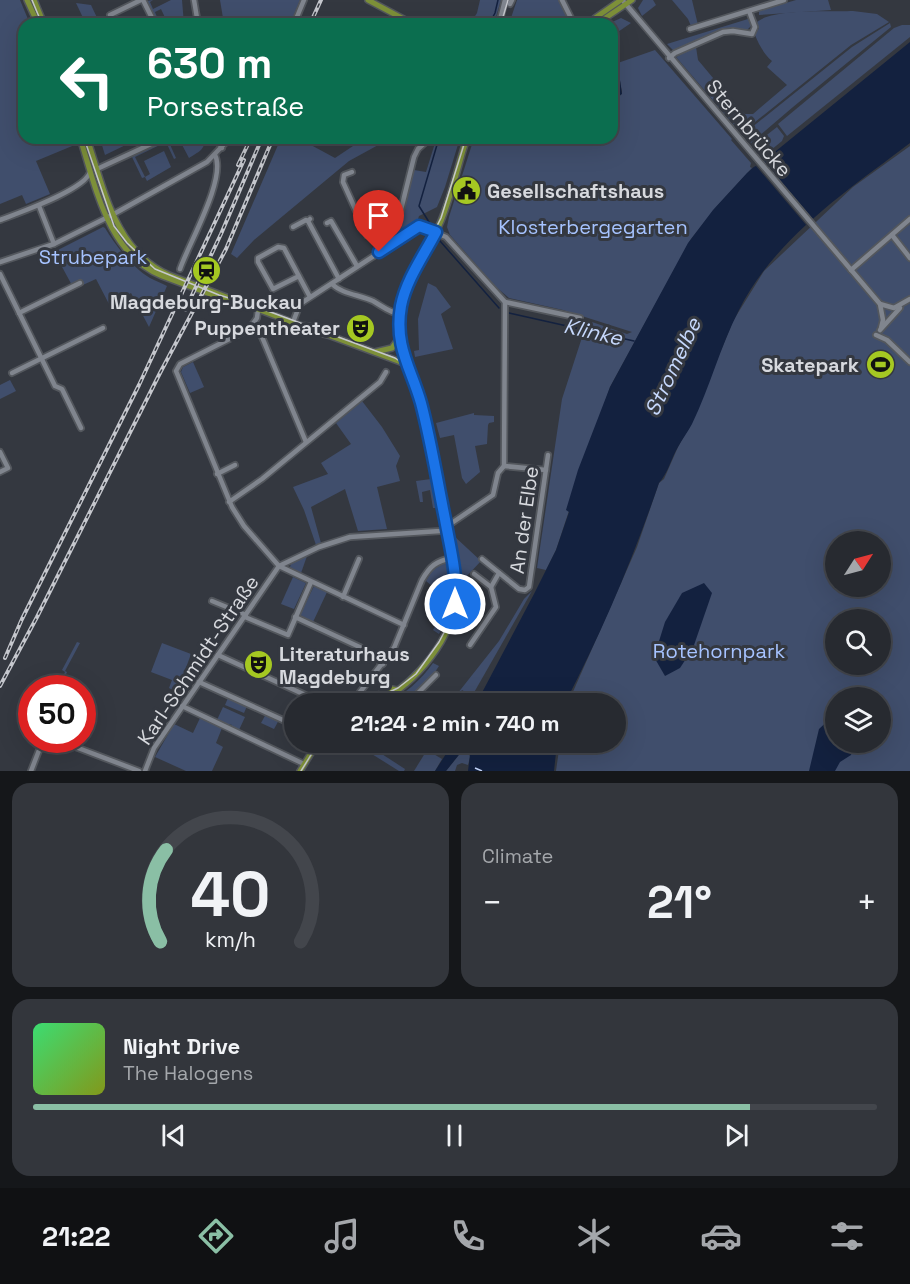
<!DOCTYPE html>
<meta charset="utf-8">
<style>
body{margin:0;font-family:"Space Grotesk",sans-serif;background:#33363c;color:#f1f3f6;height:100vh;display:flex;flex-direction:column;font-size:22px;white-space:nowrap}
*{box-sizing:border-box;margin:0}
p{font-size:20px;color:#a4a7ab}
.icon{flex:none;width:33px;height:33px;fill:none;stroke:currentColor;stroke-width:2;stroke-linecap:round;stroke-linejoin:round}
.map{position:relative;height:771px;overflow:hidden}
.drawer{display:flex;flex-direction:column;gap:12px;padding:12px;background:#15171a;flex:1}
.drawer>*{flex:none}
.banner{position:absolute;left:18px;top:18px;width:600px;height:126px;border-radius:18px;box-shadow:0 6px 24px #0002,0 0 0 2px #43464c;background:#0b6e4f;color:#fff;overflow:hidden}
.needle{width:39px;rotate:54deg}
.buttons{position:absolute;left:825px;top:531px;display:grid;gap:12px}
.buttons a{display:grid;place-items:center;width:66px;height:66px;border-radius:50%;background:#272a30;box-shadow:0 6px 24px #0002,0 0 0 2px #43464c;font-size:30px}
.speed{position:absolute;left:18px;top:675px;display:flex;gap:12px;font-size:30px;font-weight:700;text-align:center}
.speed>*{display:grid;place-content:center;width:78px;height:78px;border-radius:50%;background:#272a30;box-shadow:0 6px 24px #0002,0 0 0 2px #43464c;line-height:1}
.speed .limit{border:9px solid #d22;background:#fff;color:#111}
.pin{position:absolute;display:grid;place-items:center;width:51px;height:51px;color:#fff;margin:-62px -26px;border-radius:50% 50% 50% 0;rotate:-45deg;box-shadow:0 0 6px #0007}
.pin .icon{rotate:45deg}
.me{position:absolute;width:66px;margin:-33px;rotate:0deg;stroke-linejoin:round;filter:drop-shadow(0 0 4px #0008)}
.turn{display:flex;align-items:center;gap:21px;height:126px;padding:0 30px;font-size:27px}
.turn .icon{width:78px;height:78px;stroke-width:2.5}
.turn b{display:block;font-size:42px;line-height:51px}
.big{font-size:45px;font-weight:700;line-height:1.1}
.drawer .card{flex:1;display:flex;flex-direction:column;justify-content:center;gap:9px;min-width:0;padding:0 21px;border-radius:18px;background:#33363c}
.drawer .dial{align-items:center;gap:0}
.dial svg{height:156px;overflow:visible;fill:none;stroke:#43464c;stroke-width:7;stroke-linecap:round;text-anchor:middle}
.dial text{fill:#f1f3f6;stroke:none}
.song{display:flex;align-items:center;gap:18px}
.cover{width:72px;height:72px;border-radius:9px;background:linear-gradient(135deg,hsl(140 70% 55%),hsl(70 70% 35%))}
.played{height:6px;border-radius:3px;background:linear-gradient(90deg,#8abfa5 85%,#43464c 85%)}
.keys{display:flex;justify-content:space-around;direction:ltr}
.heat{display:flex;justify-content:space-between;align-items:center;font-size:33px;direction:ltr}
.drawer .tiles{flex:1;display:grid;gap:12px;grid-template-columns:1fr 1fr}
.card:last-child{grid-column:span 2}
.trip{position:absolute;left:284px;top:693px;width:342px;height:60px;border-radius:30px;background:#272a30;box-shadow:0 6px 24px #0002,0 0 0 2px #43464c;font-weight:700;line-height:60px;text-align:center}
.tabs{display:flex;height:96px;justify-content:space-around;align-items:center;background:#101113;color:#a4a7ab}
.tabs .icon{width:42px;height:42px}
.tabs .on{color:#8abfa5}
.tabs b{font-size:27px;color:#f1f3f6}
.map>svg:first-child{display:block}
.green{fill:#404e6c;fill-rule:evenodd}
.water{fill:#13213f}
.pier{fill:#343840}
.lines{fill:none;stroke-linecap:round;stroke-linejoin:round}
.stream{stroke:#13213f;stroke-width:1.5}
.ferry{stroke:#c6d8fc;stroke-width:1.5;stroke-dasharray:8 6;stroke-linecap:butt}
.minor-tunnel{stroke:#4c5058;stroke-width:4.5;stroke-dasharray:4.5 2;stroke-linecap:butt}
.minor-casing{stroke:#53575d;stroke-width:8}
.major-casing{stroke:#53575d;stroke-width:8}
.minor{stroke:#80858e;stroke-width:4.5}
.major{stroke:#7d9039;stroke-width:5}
.tram{stroke:#c5c7cd;stroke-width:1.5}
.rail-casing{stroke:#c5c7cd;stroke-width:4}
.rail{stroke:#343840;stroke-width:1.5;stroke-dasharray:4.5;stroke-linecap:butt}
.route-casing{stroke:#114b97;stroke-width:15}
.route{stroke:#1a73e8;stroke-width:10}
.labels{text-anchor:middle;stroke-width:6;stroke-linejoin:round;paint-order:stroke}
.street-label{font-size:20px;fill:#d7d9de;stroke:#343840}
.poi-label{font-size:20px;font-weight:bold;fill:#d7d9de;stroke:#343840;text-anchor:start}
.park-label{font-size:20px;fill:#a6c3ff;stroke:#343840}
.water-label{font-size:21px;font-style:italic;fill:#c6d8fc;stroke:#343840}
</style>
<div class="map">
<svg width="910" height="771" viewBox="0 0 910 771">
<rect width="100%" height="100%" fill="#343840"/>
<g class="green">
<path d="M0,0H20L30,24H24V138H73L77,144L36,161L50,194L26,204L22,195L0,204Z"/>
<path d="M153,0L150,2L153,9L171,0H182L184,24H168L161,9L155,12L157,17L155,18L147,1Z"/>
<path d="M220,0H300L290,24H224Z"/>
<path d="M480,0H501L494,24H470L477,13Z"/>
<path d="M517,0H559L571,24H509Z"/>
<path d="M643,0H653L656,5L642,16L638,8Z"/>
<path d="M672,0H692L698,25L691,26L688,19Z"/>
<path d="M796,0H828L831,10L759,15V11Z"/>
<path d="M76,3L91,5L100,24H86Z"/>
<path d="M853,11L877,14L889,22L851,45L750,126L746,124L741,128L744,131L741,133L676,57L696,47L698,60L739,109L745,114H753L787,85L767,67L772,61C764,54 759,45 755,35L759,28L757,22C773,8 831,12 853,11Z"/>
<path d="M621,18L631,23L612,36V24H608Z"/>
<path d="M748,19L751,26L747,30L734,28L720,30L673,50L667,44Z"/>
<path d="M890,23L891,27L793,107L751,143L744,134L748,136L753,131L751,128L852,47Z"/>
<path d="M902,25H910V37L787,136L778,124L894,28Z"/>
<path d="M655,50L732,139L731,140L751,163L750,167L752,168L718,205L691,239L610,387L556,550L546,570L537,568L562,399L587,322H592L627,334L632,332L563,310L509,298L496,287L450,235L447,227L449,217L474,138H612V100L620,96L622,92L620,81L612,80V65Z"/>
<path d="M777,127L784,136L782,141L765,155L763,152L761,153L754,145Z"/>
<path d="M109,138H140L105,155L101,142Z"/>
<path d="M187,138H204C206,150 198,152 189,158L180,141Z"/>
<path d="M281,138H298L335,158L365,138H391L349,161L254,240L237,258L231,254Z"/>
<path d="M434,138H460L445,187L437,207L419,216L417,222L397,235L414,170L426,172L435,143Z"/>
<path d="M168,140L176,158L174,159L166,142L135,157L145,177L150,174L144,161L164,151L171,167L147,181L145,177L142,178L132,157Z"/>
<path d="M910,146V771H556L560,743L615,742V704L568,703L637,547L659,483L664,479L678,447L691,424L733,321L764,271L853,187ZM836,542H880V586H836ZM836,620H880V664H836ZM836,698H880V742H836Z"/>
<path d="M103,227L105,228C115,245 133,268 150,278C155,281 162,283 167,286L149,327L131,293L109,304L96,279L74,289L54,252Z"/>
<path d="M428,283L436,287L451,307L441,314L453,349L415,357L414,351L419,350L418,319Z"/>
<path d="M193,362L204,387L190,393L181,372L183,367Z"/>
<path d="M10,380L16,391L0,399V385Z"/>
<path d="M362,401L382,427L400,456L396,466L400,481L377,487L387,529L358,531L345,489L311,507L321,543L316,545L304,510L293,487L328,474L321,463L351,444L336,423Z"/>
<path d="M474,413V415L494,416V422L489,423L488,425L487,444L475,446L480,472L466,484L462,478L454,435L440,438L436,423Z"/>
<path d="M431,479L436,508H433L430,490L422,492L423,502H420L416,481Z"/>
<path d="M454,536L481,561L465,578C472,600 468,616 456,635L452,632C466,599 460,570 454,536Z"/>
<path d="M307,556L301,573L290,567L291,564Z"/>
<path d="M443,562L447,563C459,583 451,617 439,634L433,630L438,621L441,623L445,615L439,612L441,608L436,605L442,602L443,595L426,581L435,566Z"/>
<path d="M293,577L306,583L294,609L281,604Z"/>
<path d="M314,586L327,592L313,622L300,615Z"/>
<path d="M532,591L472,696L462,690L453,703H450L499,641L524,599Z"/>
<path d="M77,642L80,643L65,671L67,672L60,688H58L65,672L62,670Z"/>
<path d="M162,643L191,654L177,692L169,688L172,680L151,672Z"/>
<path d="M433,663L439,666L431,678L413,695L411,693L396,702L398,703L386,704C405,694 421,680 433,663Z"/>
<path d="M228,698L247,706L244,713L225,705Z"/>
<path d="M223,707L245,717L239,730L232,727V725L229,724L228,725L217,720Z"/>
<path d="M266,714L279,720L274,729L261,723Z"/>
<path d="M200,718L222,728L216,743L223,747L212,771H186L155,757L174,724L193,733Z"/>
<path d="M371,747L405,769L404,771H399L367,751Z"/>
<path d="M427,750L442,759L435,771H414Z"/>
<path d="M462,751L469,754L470,757L468,765L462,763L457,765L455,771H446Z"/>
</g>
<g class="water">
<path d="M910,42V143C847,191 775,238 739,310C720,347 710,387 692,424C688,432 682,439 678,447C671,459 668,473 659,483C633,559 602,632 565,703L476,704L534,594L556,550L569,512L566,510L578,470L610,387L688,243L713,210L747,173L766,156L776,151Z"/>
<path d="M616,77L620,80L622,94L612,100V80Z"/>
<path d="M704,583L712,593L693,648L680,668L665,676L654,657L665,622L682,593Z"/>
<path d="M835,714L836,742L855,743L851,755L840,762L835,771H809L819,729Z"/>
<path d="M453,743H557L554,771H468L470,755L462,751L446,771H435Z"/>
</g>
<path class="pier" d="M763,155L765,157L763,160L814,220L817,219L806,230L807,226L756,166L753,167L751,165Z"/>
<g class="lines">
<g class="stream">
<path d="M489,24L495,13L498,0"/>
<path d="M429,222L419,206L439,138"/>
<path d="M440,241L499,308"/>
<path d="M509,313L634,341"/>
</g>
<path class="ferry" d="M475,768L482,771"/>
<path class="minor-tunnel" d="M367,235L375,245"/>
<defs>
<g id="minor">
<path d="M143,0L155,24"/>
<path d="M194,0L198,24"/>
<path d="M562,0L574,24"/>
<path d="M624,2L880,304L894,308L910,299"/>
<path d="M510,4L512,0"/>
<path d="M110,15L141,0"/>
<path d="M294,24L304,0"/>
<path d="M499,24L505,0"/>
<path d="M690,29L784,0"/>
<path d="M669,58L675,53L723,32L733,31L752,34L755,27L749,11"/>
<path d="M216,138L222,148"/>
<path d="M97,169L164,138"/>
<path d="M352,172L344,175L343,182L367,235"/>
<path d="M39,206L54,244"/>
<path d="M310,219L308,221L339,279"/>
<path d="M0,220C18,213 85,190 90,172"/>
<path d="M327,223L331,221L357,266"/>
<path d="M293,227L306,220L308,221"/>
<path d="M892,235L910,258"/>
<path d="M393,242L414,157L418,149L429,139"/>
<path d="M0,262L54,244L112,215L207,162L230,138"/>
<path d="M180,269C188,245 227,178 215,155"/>
<path d="M851,270L910,219"/>
<path d="M0,274L55,386L62,389L81,428"/>
<path d="M299,276L273,289L258,262V258L278,247L284,248L285,250L310,297"/>
<path d="M332,284C342,294 360,295 373,301C382,306 390,313 400,314"/>
<path d="M880,304L883,320L881,328"/>
<path d="M258,310L257,318L249,329L180,364L176,371L232,507L244,526L279,566L404,625"/>
<path d="M19,313L80,283"/>
<path d="M293,322L300,304L420,226L446,237L505,302L580,318"/>
<path d="M254,323L257,325L306,442"/>
<path d="M880,330L900,308"/>
<path d="M876,335L887,340L910,362"/>
<path d="M12,373L103,328"/>
<path d="M0,452L8,468L0,472"/>
<path d="M504,466L546,470"/>
<path d="M217,474L235,465"/>
<path d="M229,502L262,479L380,382L386,372"/>
<path d="M482,559L519,589L525,590L529,587L548,455"/>
<path d="M279,566L319,547L350,537L440,531L493,495L498,473L504,466L505,302"/>
<path d="M491,587L499,573"/>
<path d="M343,597L359,559"/>
<path d="M212,601L246,615"/>
<path d="M245,617L288,635L311,582"/>
<path d="M295,617L366,650L383,664"/>
<path d="M470,645L496,607L491,587L474,574"/>
<path d="M218,655L325,704"/>
<path d="M199,682L294,725"/>
<path d="M360,692L394,648L422,580C430,566 436,561 452,558"/>
<path d="M414,704L417,694L436,675"/>
<path d="M182,706L304,764"/>
<path d="M57,740L139,771"/>
<path d="M370,742L373,745L375,742"/>
<path d="M31,771L43,740"/>
<path d="M145,771L154,748L279,566"/>
</g>
<g id="major">
<path d="M27,0L38,24"/>
<path d="M34,0L44,24"/>
<path d="M368,0L413,24"/>
<path d="M594,23L595,18L621,0"/>
<path d="M592,24L598,23L632,0"/>
<path d="M80,138C96,188 108,254 162,276L242,306L246,305"/>
<path d="M87,138C104,189 115,251 169,275L302,326L306,330L328,335L406,364"/>
<path d="M302,326C311,325 322,329 328,335"/>
<path d="M375,352L392,348L399,338"/>
<path d="M358,704L392,689L397,690"/>
<path d="M373,704C409,690 449,645 454,606C459,576 449,545 444,516C437,477 430,438 420,400C410,368 398,353 400,316C402,282 428,252 441,221C452,194 458,165 467,138"/>
<path d="M300,771L318,742"/>
</g>
</defs>
<use href="#minor" class="minor-casing"/>
<use href="#major" class="major-casing"/>
<use href="#minor" class="minor"/>
<use href="#major" class="major"/>
<g class="tram">
<path d="M32,0L42,24"/>
<path d="M501,24L508,0"/>
<path d="M84,138L114,226L127,243L155,269L219,295L249,304L395,358L407,366"/>
<path d="M363,704L398,688L416,674L439,642L448,625L453,609L455,582L449,547L427,434L416,396L402,358L398,320L403,293L441,218L466,138"/>
<path d="M301,771L319,742"/>
</g>
<defs>
<g id="rail">
<path d="M310,24L321,0"/>
<path d="M238,165L251,138"/>
<path d="M185,310L221,234L262,138"/>
<path d="M5,658L22,619L139,385L244,160"/>
<path d="M0,686L37,617L160,373L226,249L273,138"/>
</g>
</defs>
<use href="#rail" class="rail-casing"/>
<use href="#rail" class="rail"/>
</g>
<g class="lines">
<defs>
<path id="route" d="M379,252L419,226L436,232C424,255 406,280 401,306C394,346 411,368 421,403C431,441 437,480 445,519C450,547 458,576 455,604"/>
</defs>
<use href="#route" class="route-casing"/>
<use href="#route" class="route"/>
</g>
<defs>
<symbol id="civic-disc" viewBox="-11 -11 22 22"><circle r="9.5" fill="#a5c822" stroke="#343840"/><path d="M-.6-6.5H3V-4.5H.6V-3L4-1V1h2V6H-6V1h2V-1L-.6-3ZM-1.2 2.5V6h2.4V2.5Z" fill="#111"/></symbol>
<symbol id="station-disc" viewBox="-11 -11 22 22"><circle r="9.5" fill="#a5c822" stroke="#343840"/><path d="M-3-6H3Q5-6 5-4V2Q5 4 3 4L4.5 6H3L1.5 4h-3L-3 6H-4.5L-3 4Q-5 4-5 2V-4Q-5-6-3-6ZM-3.5-4v3h7v-3ZM-3.5 1v1.5H-2V1ZM2 1v1.5H3.5V1Z" fill="#111"/></symbol>
<symbol id="theatre-disc" viewBox="-11 -11 22 22"><circle r="9.5" fill="#a5c822" stroke="#343840"/><path d="M-5-5.5Q0-4 5-5.5V0Q5 5 0 6Q-5 5-5 0ZM-3.3-2.5H-1v1.5H-3.3ZM1-2.5H3.3v1.5H1ZM-2.8 1Q0 5.5 2.8 1Z" fill="#111"/></symbol>
<symbol id="stadium-disc" viewBox="-11 -11 22 22"><circle r="9.5" fill="#a5c822" stroke="#343840"/><path d="M0-5a6.5 5 0 1 0 0 10a6.5 5 0 1 0 0-10ZM-3.5-1.8h7v3.6h-7Z" fill="#111"/></symbol>
</defs>
<g fill-rule="evenodd">
<use href="#civic-disc" x="450" y="174" width="33" height="33"/>
<use href="#station-disc" x="190" y="254" width="33" height="33"/>
<use href="#theatre-disc" x="344" y="312" width="33" height="33"/>
<use href="#stadium-disc" x="864" y="348" width="33" height="33"/>
<use href="#theatre-disc" x="242" y="648" width="33" height="33"/>
</g>
<g class="labels">
<g class="street-label">
<text transform="translate(749 128) rotate(50)" y="7">Sternbrücke</text>
<text transform="translate(524 520) rotate(-82)" y="7">An der Elbe</text>
<text transform="translate(198 660) rotate(-56)" y="7">Karl-Schmidt-Straße</text>
</g>
<g class="poi-label">
<text x="487" y="198">Gesellschaftshaus</text>
<text x="206" y="309" text-anchor="middle">Magdeburg-Buckau</text>
<text x="340" y="335" text-anchor="end">Puppentheater</text>
<text x="859" y="372" text-anchor="end">Skatepark</text>
<text x="279" y="661">Literaturhaus<tspan x="279" dy="23">Magdeburg</tspan></text>
</g>
<g class="park-label">
<text x="593" y="234">Klosterbergegarten</text>
<text x="93" y="264">Strubepark</text>
<text x="719" y="658">Rotehornpark</text>
</g>
<g class="water-label">
<text transform="translate(593 332) rotate(13)" y="7">Klinke</text>
<text transform="translate(673 367) rotate(-65)" y="7">Stromelbe</text>
</g>
</g>
</svg>
<div class="buttons">
<a><svg class="needle" viewBox="-14 -14 28 28"><path d="M0-13l5 13h-10z" fill="#e53935"/><path d="M0 13l5-13h-10z" fill="#a4a7ab"/></svg></a>
<a><svg class="icon" aria-label="search" viewBox="0 0 24 24"><circle cx="10" cy="10" r="6"/><path d="M15 15l6 6"/></svg></a>
<a><svg class="icon" aria-label="layers" viewBox="0 0 24 24"><path d="M12 4l9 5-9 5-9-5zM3 14l9 5 9-5"/></svg></a>
</div>
<div class="speed"><div class="limit">50</div></div>
<div class="pin" style="left:379px;top:252px;background:#d93025"><svg class="icon" aria-label="arrive" viewBox="0 0 24 24"><path d="M6 21V4h12l-3 4 3 4H6"/></svg></div>
<svg class="me" style="left:455px;top:604px" viewBox="-20 -20 40 40"><circle r="17" fill="#1a73e8" stroke="#fff" stroke-width="3"/><path d="M0-11L8 9 0 5-8 9z" fill="#fff"/></svg>
<div class="trip">21:24 · 2 min · 740 m</div>
<div class="banner">
<div class="turn"><svg class="icon" aria-label="left" viewBox="0 0 24 24"><path d="M17 20v-9H6M10 6l-5 5 5 5"/></svg><div><b>630 m</b>Porsestraße</div></div>
</div>
</div>
<section class="drawer">
<div class="tiles">
<div class="card dial"><svg viewBox="0 0 100 80">
<path d="M14 69A42 42 0 1 1 86 69"/>
<path d="M14 69A42 42 0 0 1 17 22" stroke="#8abfa5"/>
<text x="50" y="56" font-size="32" font-weight="700">40</text>
<text x="50" y="72" font-size="11">km/h</text>
</svg></div>
<div class="card"><p>Climate</p>
<div class="heat"><a>−</a><b class="big">21°</b><a>+</a></div>
</div>
<div class="card">
<div class="song"><i class="cover"></i><div><b>Night Drive</b><p>The Halogens</p></div></div>
<div class="played"></div>
<div class="keys"><svg class="icon" aria-label="previous" viewBox="0 0 24 24"><path d="M18 5L8 12l10 7zM5 5v14"/></svg><svg class="icon" aria-label="pause" viewBox="0 0 24 24"><path d="M8 5v14M16 5v14"/></svg><svg class="icon" aria-label="next" viewBox="0 0 24 24"><path d="M6 5l10 7-10 7zM19 5v14"/></svg></div>
</div>
</div>
</section>
<nav class="tabs">
<b>21:22</b>
<svg class="icon on" aria-label="directions" viewBox="0 0 24 24"><path d="M12 3l9 9-9 9-9-9zM9 14v-3h6M13 9l2 2-2 2"/></svg>
<svg class="icon" aria-label="music" viewBox="0 0 24 24"><path d="M9 18V5l10-2v13"/><circle cx="6" cy="18" r="3"/><circle cx="16" cy="16" r="3"/></svg>
<svg class="icon" aria-label="phone" viewBox="0 0 24 24"><path d="M5 4h4l2 5-3 2q2 4 5 5l2-3 5 2v4C11 20 4 13 5 4z"/></svg>
<svg class="icon" aria-label="climate" viewBox="0 0 24 24"><path d="M12 3v18M4 7l16 10M4 17L20 7"/></svg>
<svg class="icon" aria-label="car" viewBox="0 0 24 24"><path d="M5 17H2v-5l4-1 3-4h7l3 4 3 1v5h-3M9 17h6M6 11h13"/><circle cx="7" cy="17" r="2"/><circle cx="17" cy="17" r="2"/></svg>
<svg class="icon" aria-label="filters" viewBox="0 0 24 24"><path d="M4 7h16M4 17h16"/><circle cx="9" cy="7" r="2"/><circle cx="15" cy="17" r="2"/></svg>
</nav>
